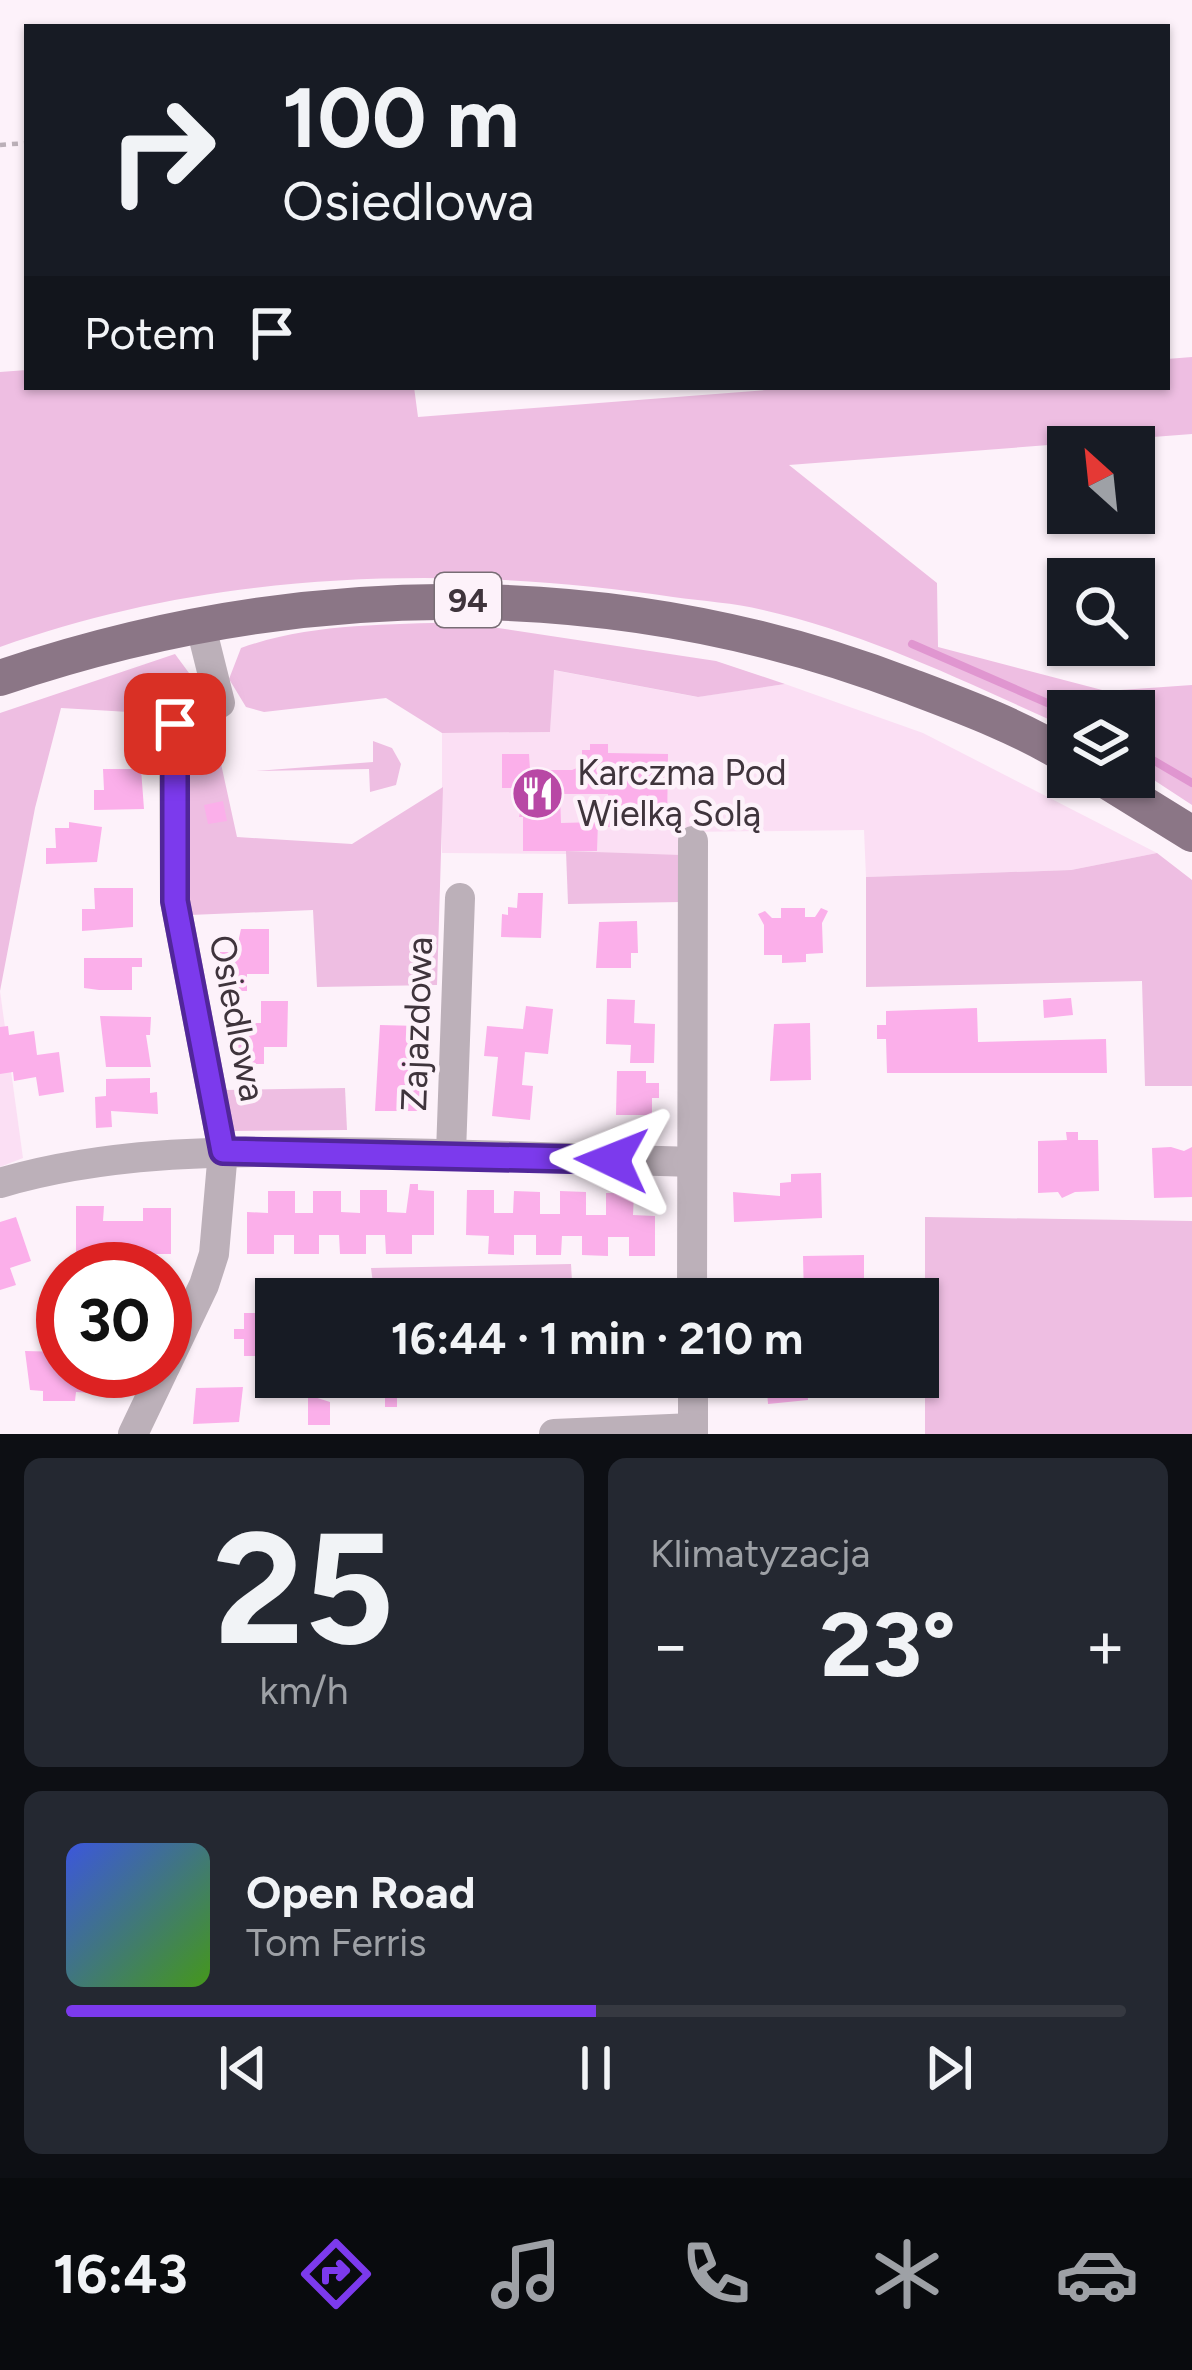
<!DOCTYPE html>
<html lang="pl">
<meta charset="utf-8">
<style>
body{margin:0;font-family:Figtree,sans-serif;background:#242831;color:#f1f3f6;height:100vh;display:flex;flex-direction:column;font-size:45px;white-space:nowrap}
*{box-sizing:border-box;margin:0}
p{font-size:39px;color:#9ea1a6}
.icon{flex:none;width:66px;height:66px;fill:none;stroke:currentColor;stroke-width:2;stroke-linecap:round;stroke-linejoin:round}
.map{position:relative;height:1434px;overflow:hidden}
.details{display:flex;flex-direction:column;gap:24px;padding:24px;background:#0d0f14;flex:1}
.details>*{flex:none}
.top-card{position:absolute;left:24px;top:24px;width:1146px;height:366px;border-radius:0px;box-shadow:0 3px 9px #0004;background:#171b24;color:#f1f3f6;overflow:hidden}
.needle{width:78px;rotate:333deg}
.tools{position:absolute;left:1047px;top:426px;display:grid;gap:24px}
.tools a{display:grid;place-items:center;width:108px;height:108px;border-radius:0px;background:#171b24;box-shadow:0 3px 9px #0004;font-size:60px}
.speed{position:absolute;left:36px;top:1242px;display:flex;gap:24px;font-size:60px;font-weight:700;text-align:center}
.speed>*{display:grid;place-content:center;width:156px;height:156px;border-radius:50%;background:#171b24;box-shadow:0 3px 9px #0004;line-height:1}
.speed .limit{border:18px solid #d22;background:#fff;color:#111}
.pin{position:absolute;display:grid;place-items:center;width:102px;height:102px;color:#fff;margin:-51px;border-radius:24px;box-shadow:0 6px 18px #0006}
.me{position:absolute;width:132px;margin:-66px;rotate:272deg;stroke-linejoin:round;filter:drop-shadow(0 0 9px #0008)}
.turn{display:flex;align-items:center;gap:42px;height:252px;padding:0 60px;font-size:54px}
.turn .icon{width:156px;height:156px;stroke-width:2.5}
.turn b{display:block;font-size:84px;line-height:102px}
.then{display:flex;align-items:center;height:114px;padding:0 60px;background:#0003;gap:24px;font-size:45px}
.big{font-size:90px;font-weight:700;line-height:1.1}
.details .card{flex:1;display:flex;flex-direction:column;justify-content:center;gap:18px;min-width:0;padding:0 42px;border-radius:18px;background:#242831}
.details .dial{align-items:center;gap:0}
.dial b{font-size:156px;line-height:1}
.song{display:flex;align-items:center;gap:36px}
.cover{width:144px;height:144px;border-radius:18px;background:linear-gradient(135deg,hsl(230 70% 55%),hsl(100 70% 35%))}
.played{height:12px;border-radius:6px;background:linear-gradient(90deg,#7c3aed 50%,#363941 50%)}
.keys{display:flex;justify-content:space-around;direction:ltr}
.heat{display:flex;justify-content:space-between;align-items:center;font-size:66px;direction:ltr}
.details .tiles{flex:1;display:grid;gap:24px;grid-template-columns:1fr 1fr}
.card:last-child{grid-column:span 2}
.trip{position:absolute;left:255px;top:1278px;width:684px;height:120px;border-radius:0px;background:#171b24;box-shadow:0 3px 9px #0004;font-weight:700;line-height:120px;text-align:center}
.tab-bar{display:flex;height:192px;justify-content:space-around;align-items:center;background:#090b0e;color:#9ea1a6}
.tab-bar .icon{width:84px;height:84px}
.tab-bar .on{color:#7c3aed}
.tab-bar b{font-size:54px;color:#f1f3f6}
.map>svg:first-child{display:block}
.built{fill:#fbdff4}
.green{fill:#eebee2}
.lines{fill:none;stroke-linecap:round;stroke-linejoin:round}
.stream{stroke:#e096d0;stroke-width:8}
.building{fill:#fbafea}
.path{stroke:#bbb0b8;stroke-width:4.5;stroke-dasharray:6 6;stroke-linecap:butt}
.street{stroke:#bcb0b9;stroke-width:30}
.primary{stroke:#8b7686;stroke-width:36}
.route-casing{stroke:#51269a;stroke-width:30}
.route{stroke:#7c3aed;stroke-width:21}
.labels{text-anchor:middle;stroke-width:9;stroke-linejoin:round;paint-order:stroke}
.shield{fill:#fdf2fa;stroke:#786d75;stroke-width:3}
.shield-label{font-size:33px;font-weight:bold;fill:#3f343c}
.poi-label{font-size:36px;fill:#3f343c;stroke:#fdf2fa;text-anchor:start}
.street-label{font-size:36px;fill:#3f343c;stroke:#fdf2fa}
</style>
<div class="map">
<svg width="1192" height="1434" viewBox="0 0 1192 1434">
<rect width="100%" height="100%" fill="#fdf2fa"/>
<g class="built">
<path d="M553,670L697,697L785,684L923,733L1157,853L1071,870L866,877L864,830L684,832L681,855L442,853V733L550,732Z"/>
<path d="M0,991L23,1158L0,1167Z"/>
</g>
<g class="green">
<path d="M1192,357V434L789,465L937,583L938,647L1106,691L1192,685V805L1134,767V711H1068V728C970,684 869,634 763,610C734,603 703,601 673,597C451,564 214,570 0,647V372L27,370V387H414L418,417L805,387H1167V359Z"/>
<path d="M458,622L716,661L785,684L698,697L554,670L550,732L442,733L386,698L264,712L246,707L229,679L241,648C311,623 385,625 458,622Z"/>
<path d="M175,654L203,692L163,714L61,708L35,808L0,991V713Z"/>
<path d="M211,718L237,837L352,844L443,787L437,985L317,987L313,910L190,915L186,739L202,719Z"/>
<path d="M373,741L392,748L401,764L396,785L370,792L369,769L256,771L373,762Z"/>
<path d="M566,851L681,855V902L568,904Z"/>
<path d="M1157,853L1192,880V1086H1145L1142,981L866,987V877L1071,870Z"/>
<path d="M345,1088L347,1130L233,1131L224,1090Z"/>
<path d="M925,1217L1192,1221V1434H925Z"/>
<path d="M571,1264L573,1299H375L371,1268Z"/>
</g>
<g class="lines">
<g class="stream">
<path d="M912,644L1068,712"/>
<path d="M1134,749L1192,783"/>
</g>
</g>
<g class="building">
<path d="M590,744H608V753L668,754L667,827H608V794H560L561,823L598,822L597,851H523V817H519L524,795H519L518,788H502V754H529L530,770H572L582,766V750H590Z"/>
<path d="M103,769H141L144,809L94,810V790H104Z"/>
<path d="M223,801L227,821L208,824L204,805Z"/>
<path d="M69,822L102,827L97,862L46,864V848H56L55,828H69Z"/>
<path d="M94,888H133V927L82,931V909H95Z"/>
<path d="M518,893H543L541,938L501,937L502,914L508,915V907L517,908Z"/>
<path d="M781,908H805V917H815L821,908L828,911L822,923L823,953L806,954V962L782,963V955H764V925L758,914L765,911L772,918H781Z"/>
<path d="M637,921L638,953H631V968H596L599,922Z"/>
<path d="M241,929H269V974H247V991H220V952H241L237,947Z"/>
<path d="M84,958H142V967H132V990H99L84,988Z"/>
<path d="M1071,998L1073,1015L1044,1018L1043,1000Z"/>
<path d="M607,999L635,1000L634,1023L655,1024L654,1063H630L631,1045L606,1044Z"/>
<path d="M261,1001H288L287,1047H264V1064H238L239,1023H261Z"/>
<path d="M526,1006L553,1009L548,1054L525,1052L522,1085L533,1086L530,1120L492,1116L498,1057L484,1056L487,1026L523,1029Z"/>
<path d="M977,1008L978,1042L1106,1039L1107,1073H887L886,1039H877V1025H886V1011Z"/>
<path d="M100,1016L151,1017L150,1035H146L151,1067H106Z"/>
<path d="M810,1023L811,1080L770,1081L774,1024Z"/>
<path d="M380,1025L420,1026L414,1083H421V1111H375Z"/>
<path d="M8,1026L9,1035L34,1031L37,1055L59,1052L64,1092L39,1096L36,1077L14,1081L13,1072L0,1074V1027Z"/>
<path d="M617,1071H646V1083H659V1098H652V1115H616Z"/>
<path d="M150,1078V1093L157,1092L158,1114L111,1111L112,1127L96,1128L95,1097L106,1096V1079Z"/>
<path d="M1066,1132H1078V1140H1098L1099,1191L1075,1192L1062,1198L1058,1192L1038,1193V1141L1067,1140Z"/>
<path d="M1171,1147L1184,1151L1192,1147V1197L1154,1198L1152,1148Z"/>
<path d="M821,1173L822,1218L734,1222L733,1192L780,1196V1183L791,1182V1174Z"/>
<path d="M410,1184H418V1190L434,1191V1235H412V1254H386L385,1235H366V1254H340L339,1235H319V1254H294V1235H274V1254H247V1212L268,1213V1191H295V1213H313V1191H341V1212L360,1213V1190H387V1212L406,1213Z"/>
<path d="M467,1190H494V1213H513L514,1191L540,1192V1214H560V1191L586,1192V1215H606V1193H634L633,1215L655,1216V1256H629V1237H608V1256L582,1255V1236H562L561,1255H536V1235H514V1255L488,1254L489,1236L466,1235Z"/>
<path d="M76,1206H104L103,1221H143V1208H171V1254H152V1269H92V1253L76,1252Z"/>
<path d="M16,1217L31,1261L10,1268L16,1285L0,1290V1222Z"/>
<path d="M864,1255V1282L874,1287L873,1299H804L803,1256Z"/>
<path d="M244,1313H276V1356H244V1339H234V1329H244Z"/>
<path d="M25,1351L63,1352V1371H94L93,1393L76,1392L75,1401H43V1391L30,1390Z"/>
<path d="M323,1377H359V1398L323,1397Z"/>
<rect x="385" y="1377" width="12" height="30"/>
<path d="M766,1377H806L808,1400L768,1404Z"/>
<path d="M243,1387L239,1422L193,1424L196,1388Z"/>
<path d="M308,1395L330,1402V1425H308Z"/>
</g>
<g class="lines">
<path class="path" d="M0,145L27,143"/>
<g class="street">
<path d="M451,1153L460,898"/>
<path d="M0,1183C104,1152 218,1151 326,1152C447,1153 569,1158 691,1162"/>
<path d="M692,1299L693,841"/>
<path d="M165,1367L204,1285L214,1254L223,1151L175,901L174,724L220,703L201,627"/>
<path d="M693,1377V1434"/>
<path d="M133,1434L163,1371"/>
<path d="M554,1434L693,1428"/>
</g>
<g class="primary">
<path d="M0,678C298,577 615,573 910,686C963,706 1020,727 1068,757"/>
<path d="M1100,777L1192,834"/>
</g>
</g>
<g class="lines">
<defs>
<path id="route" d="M175,724V901L223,1151L612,1160"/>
</defs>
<use href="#route" class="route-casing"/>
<use href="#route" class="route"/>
</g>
<defs>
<symbol id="restaurant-disc" viewBox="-11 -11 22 22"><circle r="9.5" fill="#b848a5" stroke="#fdf2fa"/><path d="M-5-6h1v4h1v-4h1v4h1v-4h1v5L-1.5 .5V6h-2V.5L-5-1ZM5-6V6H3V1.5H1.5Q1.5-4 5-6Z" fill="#fff"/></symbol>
</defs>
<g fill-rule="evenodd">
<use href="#restaurant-disc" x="508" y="764" width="59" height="59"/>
</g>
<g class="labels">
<rect class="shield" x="435" y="573" width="66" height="54" rx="9"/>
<g class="shield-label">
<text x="468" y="612">94</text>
</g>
<g class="poi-label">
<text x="577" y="785">Karczma Pod<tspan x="577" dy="41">Wielką Solą</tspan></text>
</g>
<g class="street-label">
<text transform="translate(238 1018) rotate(79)" y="13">Osiedlowa</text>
<text transform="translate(416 1024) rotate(-88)" y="13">Zajazdowa</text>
</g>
</g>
</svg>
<div class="tools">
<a><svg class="needle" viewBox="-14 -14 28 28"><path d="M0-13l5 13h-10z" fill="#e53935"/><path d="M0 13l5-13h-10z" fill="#9ea1a6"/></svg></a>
<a><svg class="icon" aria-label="search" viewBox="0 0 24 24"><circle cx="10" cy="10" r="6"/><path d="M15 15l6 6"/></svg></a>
<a><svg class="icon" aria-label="layers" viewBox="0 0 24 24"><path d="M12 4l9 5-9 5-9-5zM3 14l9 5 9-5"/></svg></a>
</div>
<div class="speed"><div class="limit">30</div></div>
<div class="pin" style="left:175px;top:724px;background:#d93025"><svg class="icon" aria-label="arrive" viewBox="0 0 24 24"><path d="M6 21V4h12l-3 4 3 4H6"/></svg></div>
<svg class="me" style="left:612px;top:1160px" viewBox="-20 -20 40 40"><path d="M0-17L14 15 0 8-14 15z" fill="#7c3aed" stroke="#fff" stroke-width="4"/></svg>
<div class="trip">16:44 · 1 min · 210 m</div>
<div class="top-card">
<div class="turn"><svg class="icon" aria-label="right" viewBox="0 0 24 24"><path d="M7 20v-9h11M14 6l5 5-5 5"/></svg><div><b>100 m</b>Osiedlowa</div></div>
<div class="then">Potem<svg class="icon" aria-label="arrive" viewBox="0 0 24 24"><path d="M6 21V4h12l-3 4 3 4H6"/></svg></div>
</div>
</div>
<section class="details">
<div class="tiles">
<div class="card dial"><b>25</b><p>km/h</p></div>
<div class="card"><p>Klimatyzacja</p>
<div class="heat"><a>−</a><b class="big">23°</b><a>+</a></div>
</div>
<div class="card">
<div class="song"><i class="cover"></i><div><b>Open Road</b><p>Tom Ferris</p></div></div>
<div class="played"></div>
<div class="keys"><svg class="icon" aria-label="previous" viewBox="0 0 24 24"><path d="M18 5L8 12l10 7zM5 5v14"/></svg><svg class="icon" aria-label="pause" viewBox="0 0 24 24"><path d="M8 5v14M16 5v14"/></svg><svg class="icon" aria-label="next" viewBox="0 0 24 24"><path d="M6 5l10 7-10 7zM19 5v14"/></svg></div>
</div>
</div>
</section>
<nav class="tab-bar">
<b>16:43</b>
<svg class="icon on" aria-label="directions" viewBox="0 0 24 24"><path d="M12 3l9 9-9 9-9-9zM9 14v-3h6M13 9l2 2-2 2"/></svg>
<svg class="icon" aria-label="music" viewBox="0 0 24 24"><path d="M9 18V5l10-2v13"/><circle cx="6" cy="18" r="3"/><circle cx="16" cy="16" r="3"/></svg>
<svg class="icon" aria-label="phone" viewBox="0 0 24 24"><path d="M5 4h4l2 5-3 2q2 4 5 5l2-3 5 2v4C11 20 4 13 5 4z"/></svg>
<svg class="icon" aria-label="climate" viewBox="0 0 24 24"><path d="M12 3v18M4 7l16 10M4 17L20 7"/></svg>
<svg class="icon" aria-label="car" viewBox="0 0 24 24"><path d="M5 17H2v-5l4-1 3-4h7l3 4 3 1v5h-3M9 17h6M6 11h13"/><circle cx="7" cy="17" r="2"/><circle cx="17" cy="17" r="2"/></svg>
</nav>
